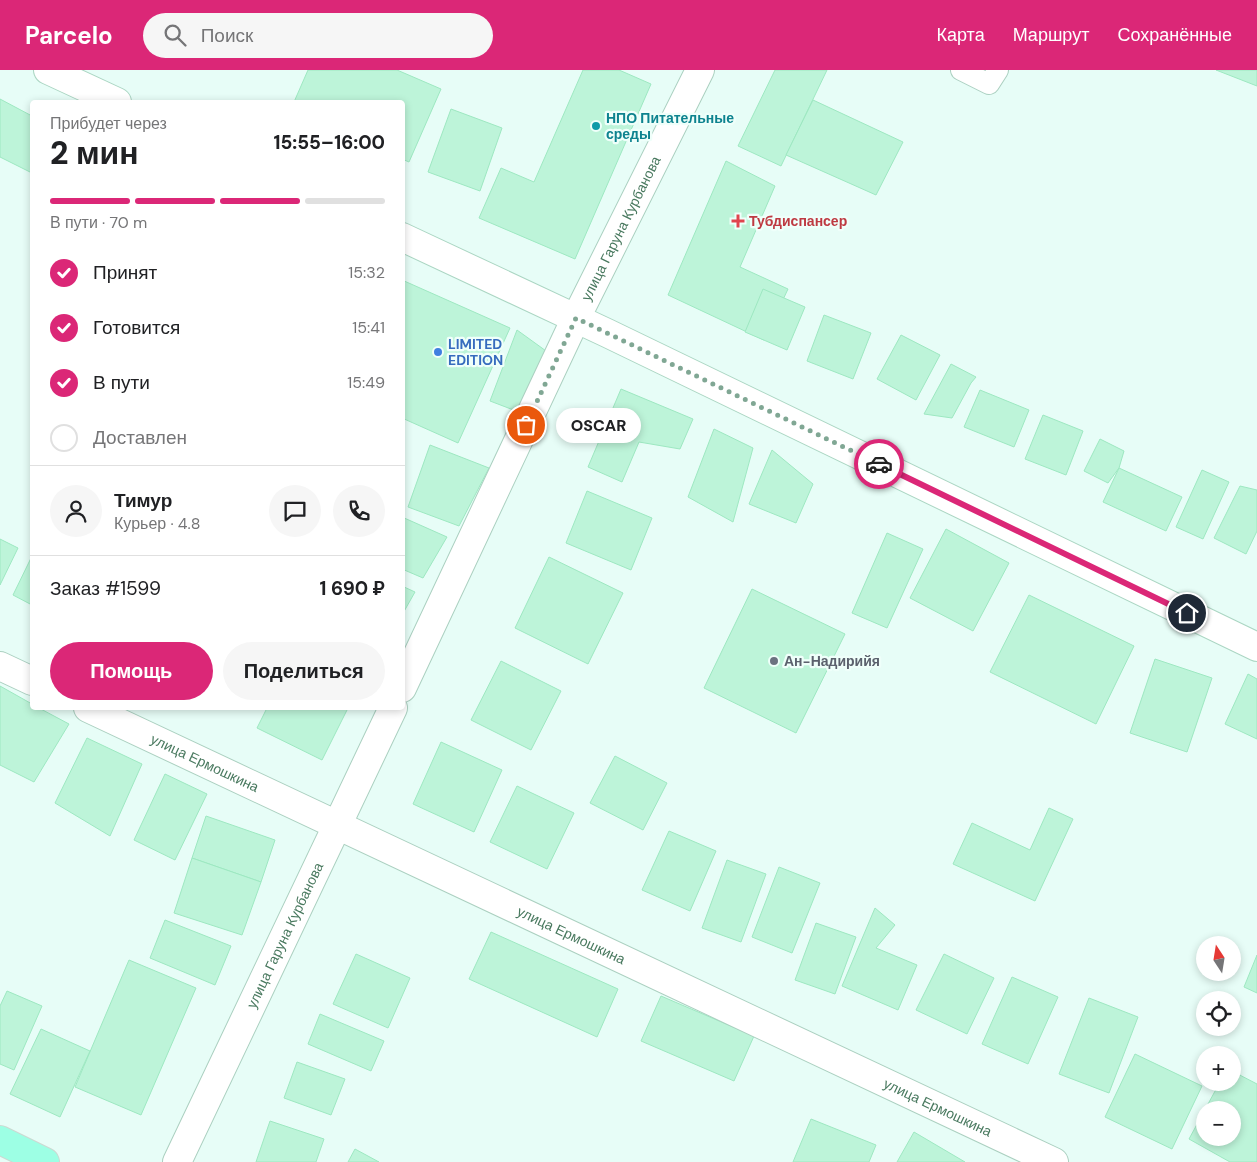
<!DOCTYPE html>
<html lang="ru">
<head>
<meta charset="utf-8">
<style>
	body { margin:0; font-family:"DM Sans",sans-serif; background:#f6f6f6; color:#202124; height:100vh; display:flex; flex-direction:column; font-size:19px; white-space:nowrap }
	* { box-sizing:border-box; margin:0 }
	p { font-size:16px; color:#757577 }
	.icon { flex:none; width:28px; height:28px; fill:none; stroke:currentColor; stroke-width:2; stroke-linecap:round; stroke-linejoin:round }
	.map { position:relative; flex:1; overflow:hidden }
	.side { position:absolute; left:30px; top:30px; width:375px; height:610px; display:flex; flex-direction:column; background:#fff; border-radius:5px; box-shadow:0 2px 8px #0003 }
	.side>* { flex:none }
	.needle { width:32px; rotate:348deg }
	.controls { position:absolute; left:1196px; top:866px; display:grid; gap:10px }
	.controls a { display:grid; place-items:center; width:45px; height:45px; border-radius:50%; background:#fff; box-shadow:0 2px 8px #0003; font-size:25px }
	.pin { position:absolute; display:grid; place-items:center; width:42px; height:42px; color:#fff; margin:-21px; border:2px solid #fff; border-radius:50%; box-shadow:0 1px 5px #0007 }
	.courier { position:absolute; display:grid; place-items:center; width:50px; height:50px; margin:-25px; border:4px solid #db2777; border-radius:50%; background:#fff; color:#222; box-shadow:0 1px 6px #0007 }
	.bubble { position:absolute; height:35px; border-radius:18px; background:#fff; box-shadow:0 2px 8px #0003; font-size:16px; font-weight:800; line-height:35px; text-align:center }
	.overview em { font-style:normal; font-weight:800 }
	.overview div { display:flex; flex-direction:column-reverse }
	.overview { display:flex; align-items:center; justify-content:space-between; height:85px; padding:0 20px }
	h1 { font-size:32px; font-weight:800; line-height:38px }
	.bar { display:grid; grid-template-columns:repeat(4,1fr); gap:8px 5px; align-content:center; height:60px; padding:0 20px }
	.bar i { height:6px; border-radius:4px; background:#e0e0e0 }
	.bar .selected { background:#db2777 }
	.bar p { grid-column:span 4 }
	.line { display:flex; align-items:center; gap:12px; padding:0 20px; border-top:1px solid #e0e0e0 }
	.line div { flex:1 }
	.round { display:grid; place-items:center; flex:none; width:52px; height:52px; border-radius:26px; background:#f6f6f6 }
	ol { padding:0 20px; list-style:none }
	li { display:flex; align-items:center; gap:15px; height:55px }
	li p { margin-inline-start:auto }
	li .icon { padding:5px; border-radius:50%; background:#db2777; color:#fff; stroke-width:4 }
	li:last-child { color:#757577 }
	li i { width:28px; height:28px; border:2px solid #e0e0e0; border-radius:50% }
	.cta { display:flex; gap:10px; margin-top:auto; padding:10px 20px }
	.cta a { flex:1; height:58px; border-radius:30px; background:#db2777; color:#fff; font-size:20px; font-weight:800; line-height:58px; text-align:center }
	.cta a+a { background:#f6f6f6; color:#202124 }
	header { display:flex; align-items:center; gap:30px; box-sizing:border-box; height:70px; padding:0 25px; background:#db2777; color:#fff }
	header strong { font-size:24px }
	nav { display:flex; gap:28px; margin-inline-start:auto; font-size:18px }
	.search { width:350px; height:45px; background:#f6f6f6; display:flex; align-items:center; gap:12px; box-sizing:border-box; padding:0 18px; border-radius:28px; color:#757577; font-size:19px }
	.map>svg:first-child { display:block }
	.building { fill:#bdf4d9; stroke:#9de8c1; fill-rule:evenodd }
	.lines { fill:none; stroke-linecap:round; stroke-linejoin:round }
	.lane-casing { stroke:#abd0c0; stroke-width:22 }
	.street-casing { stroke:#abd0c0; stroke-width:30 }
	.secondary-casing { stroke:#abd6c3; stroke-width:30 }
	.primary-casing { stroke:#ccd9d2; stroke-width:30 }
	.lane { stroke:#fff; stroke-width:20 }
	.street { stroke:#fff; stroke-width:28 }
	.secondary { stroke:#fff; stroke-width:28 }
	.primary { stroke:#9dffe4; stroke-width:28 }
	.done { stroke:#80a794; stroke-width:5; stroke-dasharray:0 9 }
	.route { stroke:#db2777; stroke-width:6 }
	.culture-dot { fill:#0f9aa8; stroke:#effffa; stroke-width:2 }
	.health-dot { fill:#e0444e; stroke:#effffa; stroke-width:2 }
	.shop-dot { fill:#3f7fe0; stroke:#effffa; stroke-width:2 }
	.worship-dot { fill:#6b7280; stroke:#effffa; stroke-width:2 }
	.labels { text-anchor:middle; stroke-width:4.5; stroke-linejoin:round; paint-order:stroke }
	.culture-label { font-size:14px; font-weight:bold; fill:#0d838f; stroke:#effffa; text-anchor:start }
	.health-label { font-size:14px; font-weight:bold; fill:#be3a42; stroke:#effffa; text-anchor:start }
	.street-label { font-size:14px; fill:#49795f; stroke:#effffa }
	.shop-label { font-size:14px; font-weight:bold; fill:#366cbe; stroke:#effffa; text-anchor:start }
	.worship-label { font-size:14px; font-weight:bold; fill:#5b616d; stroke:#effffa; text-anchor:start }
</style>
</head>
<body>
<header>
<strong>Parcelo</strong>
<div class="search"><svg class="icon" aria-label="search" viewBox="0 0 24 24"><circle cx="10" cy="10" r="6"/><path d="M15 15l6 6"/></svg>Поиск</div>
<nav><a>Карта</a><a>Маршрут</a><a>Сохранённые</a></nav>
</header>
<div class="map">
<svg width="1257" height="1092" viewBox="0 0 1257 1092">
	<rect width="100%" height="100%" fill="#e7fdf7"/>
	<g class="building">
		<polygon points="308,0 397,0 441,19 409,92 402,89 402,32 294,32"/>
		<polygon points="583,0 619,0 651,14 575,189 479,148 501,98 534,112"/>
		<polygon points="775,0 827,0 781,96 738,76"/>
		<polygon points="1216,0 1257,0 1257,16"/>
		<polygon points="0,29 32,46 32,103 0,87"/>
		<polygon points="813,30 903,72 876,125 786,85"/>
		<polygon points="451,39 502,58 480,121 428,102"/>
		<polygon points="726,91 775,116 740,197 788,219 764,270 668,225"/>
		<polygon points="402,210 510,258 458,373 402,348"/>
		<polygon points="763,219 805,237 787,280 745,262"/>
		<polygon points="824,245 871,263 853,309 807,291"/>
		<polygon points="517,260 553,286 524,344 490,331"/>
		<polygon points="901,265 940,285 916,330 877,309"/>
		<polygon points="951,294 976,307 971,313 952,348 924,344"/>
		<polygon points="621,319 693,349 680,379 639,372 622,412 588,397"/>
		<polygon points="980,320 1029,340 1014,377 964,357"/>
		<polygon points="1043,345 1083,361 1066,405 1025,389"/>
		<polygon points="714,359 753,378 733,452 688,427"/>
		<polygon points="1100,369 1124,381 1119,398 1108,413 1084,401"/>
		<polygon points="430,375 489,398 459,456 408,437"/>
		<polygon points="772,380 813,414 796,453 749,434"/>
		<polygon points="1119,398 1182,427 1166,461 1103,432"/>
		<polygon points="1202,400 1229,412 1203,469 1176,457"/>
		<polygon points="1240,416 1257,420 1257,461 1246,484 1214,468"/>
		<polygon points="587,421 652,448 631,500 566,473"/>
		<polygon points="402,447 447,467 423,508 402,499"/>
		<polygon points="946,459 1009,493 973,561 910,528"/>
		<polygon points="887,463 923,479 887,558 852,543"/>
		<polygon points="0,469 18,478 0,515"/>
		<polygon points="32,486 32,535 13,525"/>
		<polygon points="549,487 623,523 588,594 515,558"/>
		<polygon points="402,516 415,522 402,545"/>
		<polygon points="752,519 845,564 796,663 704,618"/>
		<polygon points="1029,525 1134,576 1096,654 990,602"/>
		<polygon points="1155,589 1212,608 1187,682 1130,663"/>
		<polygon points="501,591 561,621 531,680 471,650"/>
		<polygon points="1248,604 1257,609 1257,669 1225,654"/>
		<polygon points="0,616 32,634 32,638 39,638 69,654 34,712 0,695"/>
		<polygon points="267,638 348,638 322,690 257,658"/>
		<polygon points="87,668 142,694 110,766 55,733"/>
		<polygon points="441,672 502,700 474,762 413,734"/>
		<polygon points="615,686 667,713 643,760 590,733"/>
		<polygon points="165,704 207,724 175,790 134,770"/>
		<polygon points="517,716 574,743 547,799 490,772"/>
		<polygon points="1049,738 1073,749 1035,831 953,794 972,753 1030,780"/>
		<polygon points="206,746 275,770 261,812 192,788"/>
		<polygon points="669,761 716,781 690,841 642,820"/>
		<polygon points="192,788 261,812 242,865 174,843"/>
		<polygon points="727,790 766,804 741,872 702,858"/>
		<polygon points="779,797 820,813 792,883 752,867"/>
		<polygon points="875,838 895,855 876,878 917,895 898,940 842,916"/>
		<polygon points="165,850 231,876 215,915 150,888"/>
		<polygon points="816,853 856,867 835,924 795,910"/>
		<polygon points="491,862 618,919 597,967 469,909"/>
		<polygon points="356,884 410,908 388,958 333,934"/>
		<polygon points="944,884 994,908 967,964 916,940"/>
		<polygon points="1257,885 1257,923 1244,917"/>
		<polygon points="129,890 196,918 141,1045 75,1017"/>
		<polygon points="1012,907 1058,927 1028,994 982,974"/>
		<polygon points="7,921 42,936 14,1000 0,994 0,936"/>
		<polygon points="661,926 754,966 734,1011 641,971"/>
		<polygon points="1089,928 1138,947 1109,1023 1059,1004"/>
		<polygon points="320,944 384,971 371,1001 308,974"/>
		<polygon points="41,959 90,981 60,1047 10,1024"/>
		<polygon points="1135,984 1202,1016 1172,1079 1105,1047"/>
		<polygon points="297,992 345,1009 331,1045 284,1028"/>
		<path d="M1232 1001 1257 1014V1092H1230L1189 1069 1220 1012H1232ZM1205 1040H1232V1068H1205Z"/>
		<polygon points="811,1049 876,1075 869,1092 793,1092"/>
		<polygon points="270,1051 324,1069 316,1092 256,1092"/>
		<polygon points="914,1062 965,1092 897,1092"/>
		<polygon points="355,1079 379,1092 348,1092"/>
	</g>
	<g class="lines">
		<defs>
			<polyline id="lane" points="961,0 989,14 998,0"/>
			<g id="street">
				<polyline points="0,596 32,611"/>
				<path id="s1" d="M402 618 576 248 700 0"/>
				<path id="s2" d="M88 638 1054 1092"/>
				<path id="s3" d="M177 1092 393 638"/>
			</g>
			<g id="secondary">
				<polyline points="48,0 117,32"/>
				<polyline points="402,167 607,263 1257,577"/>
			</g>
			<polyline id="primary" points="0,1070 45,1092"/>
		</defs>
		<use href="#lane" class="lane-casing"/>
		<use href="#street" class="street-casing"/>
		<use href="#secondary" class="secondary-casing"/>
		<use href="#primary" class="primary-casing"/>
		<use href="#lane" class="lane"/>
		<use href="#street" class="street"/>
		<use href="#secondary" class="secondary"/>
		<use href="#primary" class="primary"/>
	</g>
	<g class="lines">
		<polyline class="done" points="526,355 576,248 879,394"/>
		<polyline class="route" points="879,394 1187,543"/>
	</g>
	<circle class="culture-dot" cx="596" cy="56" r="5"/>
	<path class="health-dot" d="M735.5 143.5h5v5h5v5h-5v5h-5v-5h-5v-5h5z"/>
	<circle class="shop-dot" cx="438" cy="282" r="5"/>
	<circle class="worship-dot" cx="774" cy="591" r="5"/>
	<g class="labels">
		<g class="culture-label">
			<text x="606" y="53">НПО Питательные<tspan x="606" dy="16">среды</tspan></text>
		</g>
		<g class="health-label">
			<text x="749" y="156">Тубдиспансер</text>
		</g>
		<g class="street-label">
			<text dy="5" stroke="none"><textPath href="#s1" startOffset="509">улица Гаруна Курбанова</textPath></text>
			<text dy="5" stroke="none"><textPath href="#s2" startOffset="129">улица Ермошкина</textPath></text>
			<text dy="5" stroke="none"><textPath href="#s3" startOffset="251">улица Гаруна Курбанова</textPath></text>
			<text dy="5" stroke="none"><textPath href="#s2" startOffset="534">улица Ермошкина</textPath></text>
			<text dy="5" stroke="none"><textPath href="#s2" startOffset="939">улица Ермошкина</textPath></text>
		</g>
		<g class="shop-label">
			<text x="448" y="279">LIMITED<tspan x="448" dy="16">EDITION</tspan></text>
		</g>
		<g class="worship-label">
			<text x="784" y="596">Ан-Надирийя</text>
		</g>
	</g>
</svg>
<div class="controls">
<a><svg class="needle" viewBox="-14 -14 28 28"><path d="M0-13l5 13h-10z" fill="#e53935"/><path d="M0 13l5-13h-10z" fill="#757577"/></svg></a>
<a><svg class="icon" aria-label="locate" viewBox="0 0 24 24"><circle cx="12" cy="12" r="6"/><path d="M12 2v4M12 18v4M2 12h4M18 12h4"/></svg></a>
<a>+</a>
<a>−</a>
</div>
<div class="pin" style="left:526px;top:355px;background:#ea580c"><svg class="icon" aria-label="bag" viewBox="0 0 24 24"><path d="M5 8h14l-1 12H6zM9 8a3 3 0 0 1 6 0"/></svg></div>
<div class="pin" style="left:1187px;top:543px;background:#1f2937"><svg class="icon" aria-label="home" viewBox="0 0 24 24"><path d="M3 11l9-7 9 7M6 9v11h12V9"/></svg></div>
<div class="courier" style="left:879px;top:394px"><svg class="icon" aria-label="car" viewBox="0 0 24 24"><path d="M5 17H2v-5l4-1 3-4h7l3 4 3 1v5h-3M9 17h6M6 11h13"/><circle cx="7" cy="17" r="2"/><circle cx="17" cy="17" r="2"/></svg></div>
<div class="bubble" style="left:556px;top:338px;width:85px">OSCAR</div>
<section class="side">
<div class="overview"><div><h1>2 мин</h1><p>Прибудет через</p></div><em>15:55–16:00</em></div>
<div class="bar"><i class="selected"></i><i class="selected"></i><i class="selected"></i><i></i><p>В пути · 70 m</p></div>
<ol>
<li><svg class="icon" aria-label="check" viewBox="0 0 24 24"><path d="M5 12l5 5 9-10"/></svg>Принят<p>15:32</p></li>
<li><svg class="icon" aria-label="check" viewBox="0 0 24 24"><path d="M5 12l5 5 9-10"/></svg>Готовится<p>15:41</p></li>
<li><svg class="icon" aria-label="check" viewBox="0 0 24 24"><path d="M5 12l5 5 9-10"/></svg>В пути<p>15:49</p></li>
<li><i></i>Доставлен</li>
</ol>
<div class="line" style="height:90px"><a class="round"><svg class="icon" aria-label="person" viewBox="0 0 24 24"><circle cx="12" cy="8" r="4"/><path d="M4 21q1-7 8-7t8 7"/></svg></a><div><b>Тимур</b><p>Курьер · 4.8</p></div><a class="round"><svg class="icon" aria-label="chat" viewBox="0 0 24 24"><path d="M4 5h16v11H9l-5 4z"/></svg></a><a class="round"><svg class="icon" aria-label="phone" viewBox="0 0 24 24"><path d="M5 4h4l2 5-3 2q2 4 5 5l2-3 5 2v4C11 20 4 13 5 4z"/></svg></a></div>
<div class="line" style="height:65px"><div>Заказ #1599</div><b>1 690 ₽</b></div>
<div class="cta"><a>Помощь</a><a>Поделиться</a></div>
</section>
</div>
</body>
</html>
